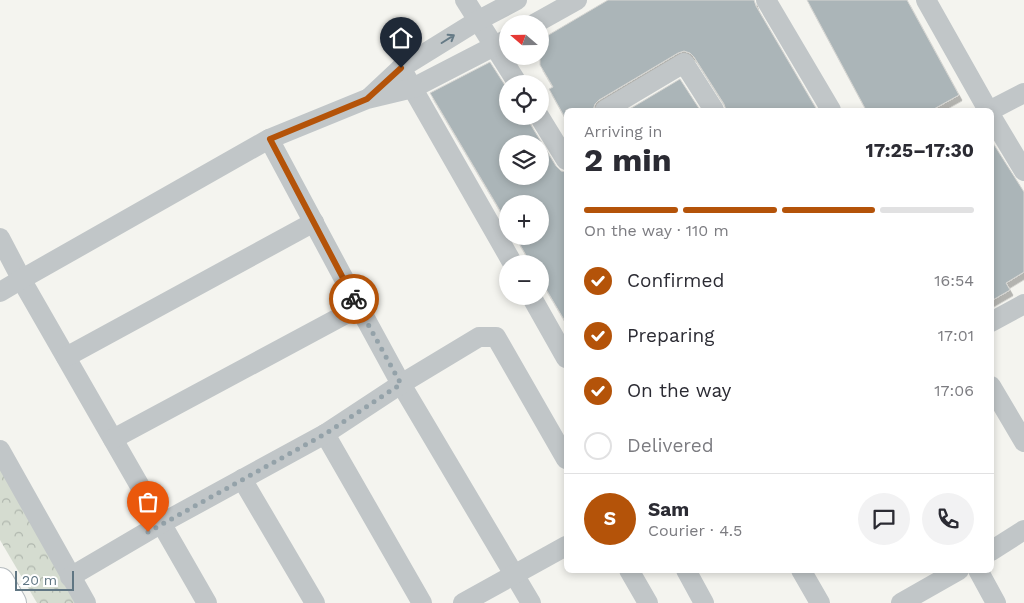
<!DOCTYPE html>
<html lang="en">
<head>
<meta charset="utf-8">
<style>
	body { margin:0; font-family:"Work Sans",sans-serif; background:#f2f2f3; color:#2b2b33; height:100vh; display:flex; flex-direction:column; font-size:19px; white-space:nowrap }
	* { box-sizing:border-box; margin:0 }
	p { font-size:16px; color:#7c7c81 }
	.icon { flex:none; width:28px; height:28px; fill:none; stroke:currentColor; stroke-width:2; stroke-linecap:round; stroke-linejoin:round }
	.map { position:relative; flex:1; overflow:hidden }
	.details { position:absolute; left:564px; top:108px; width:430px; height:465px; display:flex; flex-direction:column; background:#fff; border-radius:8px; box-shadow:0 2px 8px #0003 }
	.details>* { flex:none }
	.needle { width:32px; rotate:290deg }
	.tools { position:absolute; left:499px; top:15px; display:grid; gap:10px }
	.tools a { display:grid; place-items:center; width:50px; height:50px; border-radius:50%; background:#fff; box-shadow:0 2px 8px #0003; font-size:25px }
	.scale { position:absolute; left:15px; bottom:12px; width:59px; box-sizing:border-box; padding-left:5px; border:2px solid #607683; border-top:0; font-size:14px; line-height:18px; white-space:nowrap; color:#607683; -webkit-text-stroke:4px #fff; paint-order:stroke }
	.pin { position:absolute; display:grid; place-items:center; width:42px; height:42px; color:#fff; margin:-51px -21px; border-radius:50% 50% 50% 0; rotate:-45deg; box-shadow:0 0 5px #0007 }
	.pin .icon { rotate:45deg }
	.courier { position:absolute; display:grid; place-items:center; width:50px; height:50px; margin:-25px; border:4px solid #b45309; border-radius:50%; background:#fff; color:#222; box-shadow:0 1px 6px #0007 }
	.head em { font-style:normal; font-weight:700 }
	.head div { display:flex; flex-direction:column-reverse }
	.head { display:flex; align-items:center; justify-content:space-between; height:85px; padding:0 20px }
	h1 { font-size:32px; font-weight:700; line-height:38px }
	.bar { display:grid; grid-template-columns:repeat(4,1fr); gap:8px 5px; align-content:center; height:60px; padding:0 20px }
	.bar i { height:6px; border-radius:4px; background:#e1e1e2 }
	.bar .current { background:#b45309 }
	.bar p { grid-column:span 4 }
	.line { display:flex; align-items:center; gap:12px; padding:0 20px; border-top:1px solid #e1e1e2 }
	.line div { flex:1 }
	.round { display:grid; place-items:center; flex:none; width:52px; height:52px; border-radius:26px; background:#f2f2f3 }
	ol { padding:0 20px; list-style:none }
	li { display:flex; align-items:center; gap:15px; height:55px }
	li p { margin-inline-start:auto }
	li .icon { padding:5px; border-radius:50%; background:#b45309; color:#fff; stroke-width:4 }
	li:last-child { color:#7c7c81 }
	li i { width:28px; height:28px; border:2px solid #e1e1e2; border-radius:50% }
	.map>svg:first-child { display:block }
	.forest { fill:url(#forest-crowns) }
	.building { fill:#abb5b8; stroke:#d5d5d2; fill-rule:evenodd; filter:url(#shadow) }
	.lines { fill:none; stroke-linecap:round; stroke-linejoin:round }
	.secondary-casing { stroke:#b5bbbf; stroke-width:30 }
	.street { stroke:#c1c6c8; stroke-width:20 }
	.secondary { stroke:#fff; stroke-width:28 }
	.oneway { stroke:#657a86 }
	.done { stroke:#94a2a9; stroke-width:5; stroke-dasharray:0 9 }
	.route { stroke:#b45309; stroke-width:6 }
</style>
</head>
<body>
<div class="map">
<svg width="1024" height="603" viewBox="0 0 1024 603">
	<defs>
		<pattern id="forest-crowns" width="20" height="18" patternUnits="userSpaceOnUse" patternTransform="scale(1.25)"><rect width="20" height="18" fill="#d5dcd0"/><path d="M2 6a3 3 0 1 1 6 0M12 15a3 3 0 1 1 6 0" fill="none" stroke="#b0b7ae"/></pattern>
		<filter id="shadow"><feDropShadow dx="3" dy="5.5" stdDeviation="0" flood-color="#0004"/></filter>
	</defs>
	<rect width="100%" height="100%" fill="#f4f4ef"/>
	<polygon class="forest" points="0,466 80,603 37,603 0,540"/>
	<g class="building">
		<polygon points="608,0 754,0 756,6 817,110 726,110 724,104 694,57 690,53 684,51 678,53 599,100 595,104 593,110 566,110 566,114 564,116 549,89 553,87 540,65 540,40"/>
		<polygon points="807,0 907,0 959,95 932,110 866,110"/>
		<path d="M490 62 508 90V116H527L529 122 556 166 561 171 566 172V323L540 279V264H531L515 236H540V204H508V224L430 93ZM508 144H540V176H508Z"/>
		<polygon points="680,79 700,110 628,110"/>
		<polygon points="991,140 1024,192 1024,272 1006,283 1010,290 991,301"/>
	</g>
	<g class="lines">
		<defs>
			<polyline id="secondary" points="0,582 12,603"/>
		</defs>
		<use href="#secondary" class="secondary-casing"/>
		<g class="street">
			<polyline points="465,0 518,84"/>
			<polyline points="766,0 831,110"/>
			<polyline points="926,0 988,110"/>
			<polyline points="534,24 577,0"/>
			<polyline points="401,68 513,264"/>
			<polyline points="369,98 401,68 477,21 517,0"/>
			<polyline points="605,110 684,63 714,110"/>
			<polyline points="991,110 1024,93"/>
			<polyline points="539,116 566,160"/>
			<polyline points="991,116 1024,171"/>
			<polyline points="269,139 359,307 401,384 531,603"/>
			<polyline points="0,238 25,286 207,603"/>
			<polyline points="0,292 22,279 269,139 367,99 413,88 508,39"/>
			<polyline points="531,296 566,358"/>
			<polyline points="991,322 1024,304"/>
			<polyline points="66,357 314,222"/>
			<polyline points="991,386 1024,442"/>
			<polyline points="325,434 422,603"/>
			<polyline points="113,439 359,307"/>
			<polyline points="0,450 86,603"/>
			<polyline points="242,479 315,603"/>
			<polyline points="991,551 1024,530"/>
			<polyline points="629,570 648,603"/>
			<polyline points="686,570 704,603"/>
			<polyline points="801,570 820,603"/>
			<polyline points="978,570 996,603"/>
			<polyline points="70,577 162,523 325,434 401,384 479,337 496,337 566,459"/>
			<polyline points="463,603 566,546"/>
			<polyline points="901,603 959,570"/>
		</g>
		<use href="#secondary" class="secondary"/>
	</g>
	<defs><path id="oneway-shaft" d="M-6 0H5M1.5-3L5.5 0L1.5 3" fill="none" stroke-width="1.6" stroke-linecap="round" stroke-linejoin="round" transform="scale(1.25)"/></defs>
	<use class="oneway" href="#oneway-shaft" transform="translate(448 39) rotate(-32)"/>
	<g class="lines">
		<polyline class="done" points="148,532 325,434 401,384 354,299"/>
		<polyline class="route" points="354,299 270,139 367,99 401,68"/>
	</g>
</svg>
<div class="tools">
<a><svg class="needle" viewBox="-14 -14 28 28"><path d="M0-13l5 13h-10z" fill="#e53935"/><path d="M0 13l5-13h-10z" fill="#7c7c81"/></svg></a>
<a><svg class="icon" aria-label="locate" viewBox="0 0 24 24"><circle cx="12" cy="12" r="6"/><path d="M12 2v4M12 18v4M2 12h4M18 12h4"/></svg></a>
<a><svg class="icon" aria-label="layers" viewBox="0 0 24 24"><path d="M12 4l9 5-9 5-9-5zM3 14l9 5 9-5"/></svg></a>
<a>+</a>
<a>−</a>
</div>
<div class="scale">20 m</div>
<div class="pin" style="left:148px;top:532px;background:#ea580c"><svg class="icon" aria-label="bag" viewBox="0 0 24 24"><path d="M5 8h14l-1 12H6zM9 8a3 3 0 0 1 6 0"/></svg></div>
<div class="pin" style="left:401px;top:68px;background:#1f2937"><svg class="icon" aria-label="home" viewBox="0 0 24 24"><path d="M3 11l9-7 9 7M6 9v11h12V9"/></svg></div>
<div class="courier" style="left:354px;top:299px"><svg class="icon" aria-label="bike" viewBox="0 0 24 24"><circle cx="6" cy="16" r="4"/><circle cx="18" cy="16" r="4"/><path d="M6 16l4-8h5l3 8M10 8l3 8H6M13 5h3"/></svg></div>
<section class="details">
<div class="head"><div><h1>2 min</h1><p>Arriving in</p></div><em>17:25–17:30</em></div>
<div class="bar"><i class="current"></i><i class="current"></i><i class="current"></i><i></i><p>On the way · 110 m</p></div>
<ol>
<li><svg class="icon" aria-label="check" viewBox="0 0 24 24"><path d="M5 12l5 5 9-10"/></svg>Confirmed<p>16:54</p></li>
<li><svg class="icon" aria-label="check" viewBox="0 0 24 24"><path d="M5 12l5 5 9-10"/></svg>Preparing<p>17:01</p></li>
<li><svg class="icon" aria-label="check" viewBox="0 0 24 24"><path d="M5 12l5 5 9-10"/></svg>On the way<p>17:06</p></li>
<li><i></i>Delivered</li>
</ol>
<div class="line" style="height:90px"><b class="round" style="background:#b45309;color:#fff">S</b><div><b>Sam</b><p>Courier · 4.5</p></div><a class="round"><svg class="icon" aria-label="chat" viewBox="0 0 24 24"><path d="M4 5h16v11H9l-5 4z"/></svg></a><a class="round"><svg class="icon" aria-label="phone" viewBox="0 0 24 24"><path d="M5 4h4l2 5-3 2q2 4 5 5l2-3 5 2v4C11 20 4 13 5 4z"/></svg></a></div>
</section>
</div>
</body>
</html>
